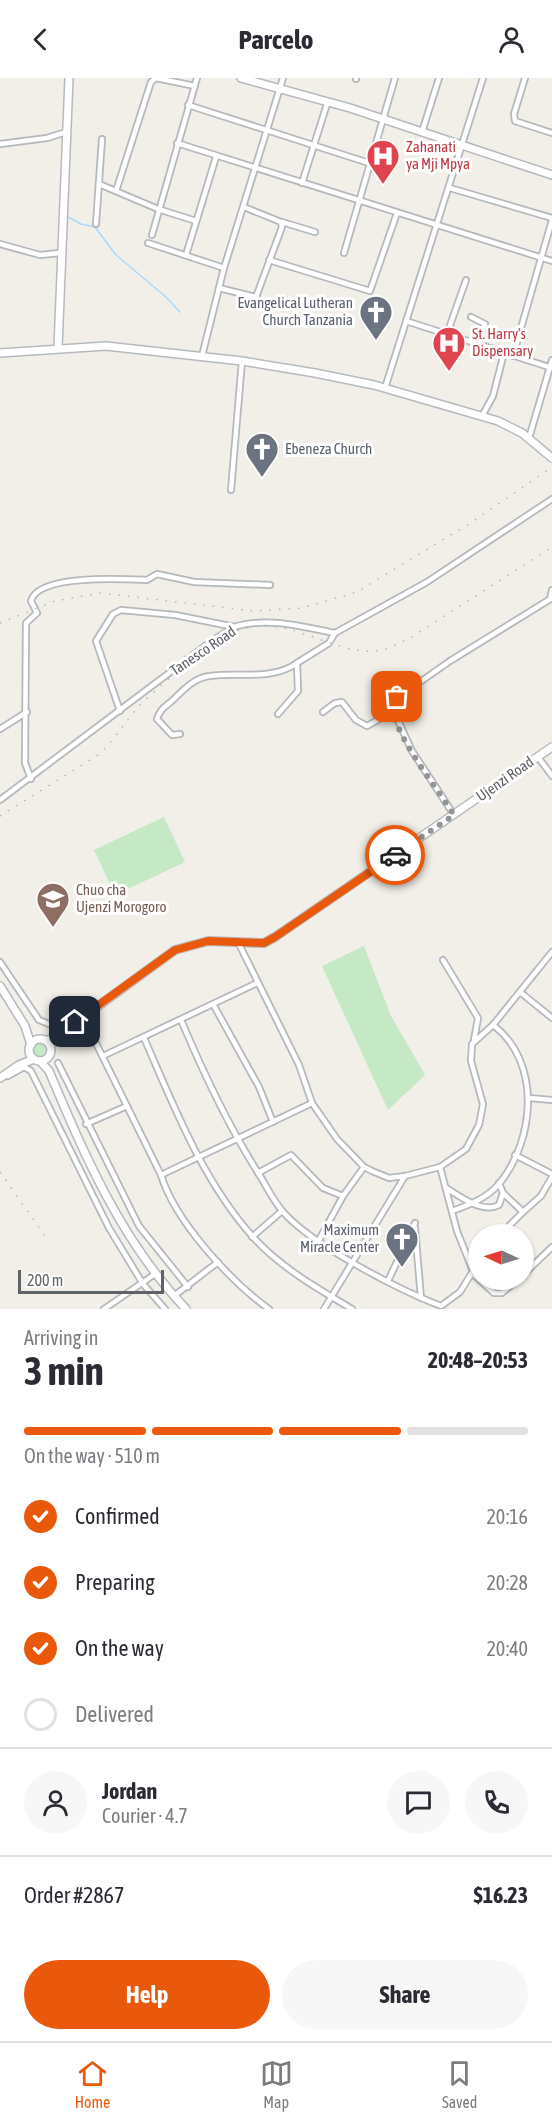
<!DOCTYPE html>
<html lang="en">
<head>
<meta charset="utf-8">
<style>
	body { margin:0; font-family:"Asap Condensed",sans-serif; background:#f7f7f7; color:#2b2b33; height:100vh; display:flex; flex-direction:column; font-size:22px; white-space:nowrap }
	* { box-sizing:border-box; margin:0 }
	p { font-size:20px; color:#7c7c81 }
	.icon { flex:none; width:33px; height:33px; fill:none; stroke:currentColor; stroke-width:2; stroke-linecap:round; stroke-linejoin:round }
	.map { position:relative; height:1231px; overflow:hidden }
	.panel { display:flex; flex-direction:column; background:#fff; flex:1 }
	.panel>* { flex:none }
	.needle { width:39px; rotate:274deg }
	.controls { position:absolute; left:468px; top:1146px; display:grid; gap:12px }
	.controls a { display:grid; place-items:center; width:66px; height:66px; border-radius:50%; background:#fff; box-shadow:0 2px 4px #0004; font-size:30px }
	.scale { position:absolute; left:18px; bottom:15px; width:146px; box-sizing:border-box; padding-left:6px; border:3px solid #5f6368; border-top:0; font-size:16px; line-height:21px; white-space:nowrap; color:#5f6368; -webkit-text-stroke:4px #fff; paint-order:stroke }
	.pin { position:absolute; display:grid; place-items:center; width:51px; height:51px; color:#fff; margin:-26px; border-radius:12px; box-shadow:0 3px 9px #0006 }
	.courier { position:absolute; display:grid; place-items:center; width:60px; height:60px; margin:-30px; border:4px solid #ea580c; border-radius:50%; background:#fff; color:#222; box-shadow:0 2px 8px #0007 }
	.headline em { font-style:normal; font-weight:700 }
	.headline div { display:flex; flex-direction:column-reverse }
	.headline { display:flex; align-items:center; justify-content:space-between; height:102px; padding:0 24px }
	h1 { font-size:39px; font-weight:700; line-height:45px }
	.bar { display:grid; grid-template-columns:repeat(4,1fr); gap:9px 6px; align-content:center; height:72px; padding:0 24px }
	.bar i { height:8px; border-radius:4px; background:#e1e1e2 }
	.bar .selected { background:#ea580c }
	.bar p { grid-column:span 4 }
	.line { display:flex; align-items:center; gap:15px; padding:0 24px; border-top:2px solid #e1e1e2 }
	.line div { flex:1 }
	.round { display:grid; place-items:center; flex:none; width:63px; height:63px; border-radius:32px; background:#f7f7f7 }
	ol { padding:0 24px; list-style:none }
	li { display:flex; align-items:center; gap:18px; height:66px }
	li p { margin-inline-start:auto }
	li .icon { padding:6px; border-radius:50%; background:#ea580c; color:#fff; stroke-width:4 }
	li:last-child { color:#7c7c81 }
	li i { width:33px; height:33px; border:3px solid #e1e1e2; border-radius:50% }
	.action { display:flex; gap:12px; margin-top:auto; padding:12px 24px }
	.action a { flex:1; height:69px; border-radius:36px; background:#ea580c; color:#fff; font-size:24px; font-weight:700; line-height:69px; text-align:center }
	.action a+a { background:#f7f7f7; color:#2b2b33 }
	header { display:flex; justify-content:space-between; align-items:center; height:78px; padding:0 24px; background:#fff; font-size:27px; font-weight:700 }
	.dock { display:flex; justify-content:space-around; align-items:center; height:84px; border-top:2px solid #e1e1e2; background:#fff; font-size:16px; color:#7c7c81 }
	.dock a { display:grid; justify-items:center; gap:3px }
	.dock .selected { color:#ea580c }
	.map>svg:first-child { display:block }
	.green { fill:#c5e8c5 }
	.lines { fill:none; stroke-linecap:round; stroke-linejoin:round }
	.stream { stroke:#aadaff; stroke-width:1.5 }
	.street-casing { stroke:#b5b8bc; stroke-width:8 }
	.secondary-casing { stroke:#b6babf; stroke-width:10 }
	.street { stroke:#fff; stroke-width:4.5 }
	.secondary { stroke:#fff; stroke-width:7 }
	.rail { stroke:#b6b7b8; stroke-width:1.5; stroke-dasharray:1.5 8; stroke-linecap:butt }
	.done { stroke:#929495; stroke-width:6; stroke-dasharray:0 10.8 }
	.route { stroke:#ea580c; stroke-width:8 }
	.labels { text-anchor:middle; stroke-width:6; stroke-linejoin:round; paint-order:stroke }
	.health-label { font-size:15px; fill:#be3a42; stroke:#fff; text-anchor:start }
	.worship-label { font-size:15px; fill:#5b616d; stroke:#fff; text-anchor:end }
	.street-label { font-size:15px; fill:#5f6368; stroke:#fff }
	.education-label { font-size:15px; fill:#785e54; stroke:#fff; text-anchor:start }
</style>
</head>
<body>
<header><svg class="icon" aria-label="back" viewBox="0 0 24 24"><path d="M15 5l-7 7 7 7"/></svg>Parcelo<svg class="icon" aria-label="person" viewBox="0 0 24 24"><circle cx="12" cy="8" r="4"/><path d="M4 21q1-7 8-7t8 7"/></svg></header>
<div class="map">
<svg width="552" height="1231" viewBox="0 0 552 1231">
	<rect width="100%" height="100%" fill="#f1efe8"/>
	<g class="green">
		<polygon points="164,739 185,784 115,817 94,772"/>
		<polygon points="364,868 391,938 425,997 388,1032 322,888"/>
		<circle cx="40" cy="973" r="9"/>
	</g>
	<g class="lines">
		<polyline class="stream" points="66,138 81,146 95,149 116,177 166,219 180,234"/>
		<defs>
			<g id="street">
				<polyline points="525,0 514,36 515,43 552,55"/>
				<polyline points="356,1 356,0"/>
				<polyline points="188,27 369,85"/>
				<polyline points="422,54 439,0"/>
				<polyline points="177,65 552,183"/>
				<polyline points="0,66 47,60 66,54"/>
				<polyline points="302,105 327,26"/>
				<polyline points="99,106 158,131 196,143"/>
				<polyline points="450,110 552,140"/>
				<polyline points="116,113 151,4 156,0 195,8"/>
				<polyline points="282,144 315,154"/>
				<polyline points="96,146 102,61"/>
				<polyline points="152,157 197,0"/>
				<polyline points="148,165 224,190"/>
				<polyline points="0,166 40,177 60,175"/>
				<polyline points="344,175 395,0"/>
				<polyline points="186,177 216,79"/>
				<polyline points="269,182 370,213 397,135"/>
				<polyline points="219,210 256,219 282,149 281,144 244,129"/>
				<polyline points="471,239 485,246 479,266"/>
				<polyline points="406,243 552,290"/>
				<polyline points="447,256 466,202"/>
				<polyline points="202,278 224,190 283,0"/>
				<polyline points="513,278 552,142"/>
				<polyline points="385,310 483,0"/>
				<polyline points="482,338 493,318 504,275"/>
				<polyline points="529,360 552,282"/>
				<polyline points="231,412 242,283"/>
				<polyline points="550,521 552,512"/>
				<polyline points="120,633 96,563 113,536 121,532 175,537 235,549"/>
				<polyline points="323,634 335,625 342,624 356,642 367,648 392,634"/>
				<polyline points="278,636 298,613 297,585 329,565 335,555"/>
				<polyline points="0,651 27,634"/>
				<path d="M180 656 172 657 157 641C160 630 167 628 175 620 184 611 196 599 210 598 238 594 272 603 297 585"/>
				<polyline points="538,679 552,698"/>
				<path d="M31 701 25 685 26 545 37 535 31 523C38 496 123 501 147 502L157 496 194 504 270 507"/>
				<path d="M0 722 205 568C215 562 226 552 237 548 270 539 303 549 335 555L427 504 552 421"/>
				<polyline points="454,737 412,673 390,625 450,583 552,520"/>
				<polyline points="239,866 299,987 312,1025 337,1061 364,1089 372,1093 389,1100 405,1098 440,1089 466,1071 479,1047 483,1026 471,983 472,966 493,947 552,874"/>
				<polyline points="443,882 478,940 474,962"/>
				<polyline points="0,884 39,942 49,946 75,944"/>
				<polyline points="520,914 552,940"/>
				<polyline points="213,926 259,1009 273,1044"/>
				<path d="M83 939 161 1097C175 1143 230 1203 269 1231"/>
				<path d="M181 942C203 994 226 1044 257 1093 266 1107 273 1123 284 1135 314 1168 399 1212 441 1228L460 1214 473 1193 457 1153 440 1089"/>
				<path d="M144 960C174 1028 202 1102 253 1159 280 1189 318 1211 352 1231"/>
				<polyline points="103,978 257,905"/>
				<polyline points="58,985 139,1148 188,1209"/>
				<polyline points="8,998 24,989 31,993 109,1150 143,1206 165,1231"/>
				<polyline points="529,1020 552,1022"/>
				<polyline points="86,1046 127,1028"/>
				<polyline points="515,1077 552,1096"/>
				<polyline points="258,1095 291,1077 323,1110 343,1118"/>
				<polyline points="161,1097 312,1025"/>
				<polyline points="499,1105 503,1115 523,1134 541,1118 552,1099"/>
				<path d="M446 1110C460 1118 482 1136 499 1127L503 1115"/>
				<path d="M452 1133C469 1127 487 1120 499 1106 535 1062 542 984 493 947"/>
				<polyline points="415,1150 421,1220"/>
				<polyline points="501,1156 523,1134"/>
				<polyline points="252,1159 282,1133"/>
				<polyline points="319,1162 343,1118 364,1089"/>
				<polyline points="473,1196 494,1215 502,1215 517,1202"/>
				<polyline points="524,1196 552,1169"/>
				<polyline points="388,1203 415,1145"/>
				<polyline points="174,1218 218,1184"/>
				<polyline points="104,1231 155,1196"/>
				<polyline points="324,1231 405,1098"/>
			</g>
			<g id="secondary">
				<polyline points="241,0 350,30 552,97"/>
				<polyline points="58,270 69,0"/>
				<polyline points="0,275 106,268 242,283 315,295 374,307 498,343 522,355 552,380"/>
				<polyline points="0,908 25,948 31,967"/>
				<circle cx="40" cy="972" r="11"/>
				<polyline points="46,963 60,956 175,872 208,863 264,865 275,859 552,669"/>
				<path d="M40 983 49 993C85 1078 121 1163 186 1231"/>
				<polyline points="0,1000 19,987 34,981"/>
			</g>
		</defs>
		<use href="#street" class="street-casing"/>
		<use href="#secondary" class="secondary-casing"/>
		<use href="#street" class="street"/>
		<use href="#secondary" class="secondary"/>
		<g class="rail">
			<polyline points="0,545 55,523 100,515 254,533 302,530 357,514 472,444 552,389"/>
			<path d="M0 738 98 677C116 661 126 641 143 624 162 606 217 558 242 551 296 536 343 586 389 570 396 567 403 563 410 560L552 469"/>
			<polyline points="0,1094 47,1161"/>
		</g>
	</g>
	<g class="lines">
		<path class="done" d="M395 777 454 737C433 704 398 663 390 625L397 619"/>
		<polyline class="route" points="75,944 175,872 208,863 264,865 275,859 395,777"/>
	</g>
	<defs>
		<symbol id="hospital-pin" viewBox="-11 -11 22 30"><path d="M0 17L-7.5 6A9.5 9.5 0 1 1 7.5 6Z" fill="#e0444e" stroke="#fff"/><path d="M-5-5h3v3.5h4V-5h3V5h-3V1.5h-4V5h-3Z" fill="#fff"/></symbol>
		<symbol id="church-pin" viewBox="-11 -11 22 30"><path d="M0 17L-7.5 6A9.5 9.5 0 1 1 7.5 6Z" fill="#6b7280" stroke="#fff"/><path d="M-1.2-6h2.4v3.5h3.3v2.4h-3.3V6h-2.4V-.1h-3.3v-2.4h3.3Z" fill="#fff"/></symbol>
		<symbol id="university-pin" viewBox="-11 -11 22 30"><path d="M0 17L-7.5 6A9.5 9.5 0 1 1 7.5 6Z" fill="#8d6e63" stroke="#fff"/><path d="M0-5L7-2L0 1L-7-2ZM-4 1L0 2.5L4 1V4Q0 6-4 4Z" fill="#fff"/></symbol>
	</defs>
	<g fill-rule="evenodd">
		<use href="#hospital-pin" x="364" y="59" width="38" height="52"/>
		<use href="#church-pin" x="357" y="215" width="38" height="52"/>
		<use href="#hospital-pin" x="430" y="246" width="38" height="52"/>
		<use href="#church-pin" x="243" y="352" width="38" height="52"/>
		<use href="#university-pin" x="34" y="802" width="38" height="52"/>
		<use href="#church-pin" x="383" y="1142" width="38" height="52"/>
	</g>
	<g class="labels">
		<g class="health-label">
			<text x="406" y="74">Zahanati<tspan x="406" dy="17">ya Mji Mpya</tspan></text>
			<text x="472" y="261">St. Harry's<tspan x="472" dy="17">Dispensary</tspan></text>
		</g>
		<g class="worship-label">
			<text x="353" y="230">Evangelical Lutheran<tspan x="353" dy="17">Church Tanzania</tspan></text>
			<text x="285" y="376" text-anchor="start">Ebeneza Church</text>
			<text x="379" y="1157">Maximum<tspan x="379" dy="17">Miracle Center</tspan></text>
		</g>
		<g class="street-label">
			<text transform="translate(203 573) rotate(-34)" y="5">Tanesco Road</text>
			<text transform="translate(505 701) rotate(-35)" y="5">Ujenzi Road</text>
		</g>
		<g class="education-label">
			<text x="76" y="817">Chuo cha<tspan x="76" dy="17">Ujenzi Morogoro</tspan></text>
		</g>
	</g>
</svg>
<div class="controls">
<a><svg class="needle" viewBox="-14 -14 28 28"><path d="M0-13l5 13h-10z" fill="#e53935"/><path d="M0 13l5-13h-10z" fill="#7c7c81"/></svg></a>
</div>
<div class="scale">200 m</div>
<div class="pin" style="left:397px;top:619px;background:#ea580c"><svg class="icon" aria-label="bag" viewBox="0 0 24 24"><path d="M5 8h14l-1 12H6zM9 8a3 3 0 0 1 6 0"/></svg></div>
<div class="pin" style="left:75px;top:944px;background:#1f2937"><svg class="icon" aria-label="home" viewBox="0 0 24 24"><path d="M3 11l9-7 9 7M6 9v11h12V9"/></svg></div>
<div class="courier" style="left:395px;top:777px"><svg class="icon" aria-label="car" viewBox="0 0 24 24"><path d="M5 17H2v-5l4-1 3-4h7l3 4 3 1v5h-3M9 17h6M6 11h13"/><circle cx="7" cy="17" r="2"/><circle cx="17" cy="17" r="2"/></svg></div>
</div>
<section class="panel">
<div class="headline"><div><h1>3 min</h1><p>Arriving in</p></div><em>20:48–20:53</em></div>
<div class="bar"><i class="selected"></i><i class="selected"></i><i class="selected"></i><i></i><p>On the way · 510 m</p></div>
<ol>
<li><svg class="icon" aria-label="check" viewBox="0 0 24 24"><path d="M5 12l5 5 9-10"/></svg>Confirmed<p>20:16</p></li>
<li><svg class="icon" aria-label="check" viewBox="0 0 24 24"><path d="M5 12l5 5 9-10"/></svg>Preparing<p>20:28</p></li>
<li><svg class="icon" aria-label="check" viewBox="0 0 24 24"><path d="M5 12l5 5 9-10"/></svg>On the way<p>20:40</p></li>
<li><i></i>Delivered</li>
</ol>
<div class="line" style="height:108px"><a class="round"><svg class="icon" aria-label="person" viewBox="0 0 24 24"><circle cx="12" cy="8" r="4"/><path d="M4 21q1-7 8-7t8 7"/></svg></a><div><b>Jordan</b><p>Courier · 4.7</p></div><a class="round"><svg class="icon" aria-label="chat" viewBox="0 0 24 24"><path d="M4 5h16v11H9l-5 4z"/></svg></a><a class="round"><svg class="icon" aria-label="phone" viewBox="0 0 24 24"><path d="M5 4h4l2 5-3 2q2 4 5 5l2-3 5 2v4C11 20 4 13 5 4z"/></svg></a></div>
<div class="line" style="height:78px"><div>Order #2867</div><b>$16.23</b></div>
<div class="action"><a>Help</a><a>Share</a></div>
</section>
<nav class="dock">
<a class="selected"><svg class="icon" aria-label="home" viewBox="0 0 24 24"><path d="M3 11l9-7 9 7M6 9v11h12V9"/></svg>Home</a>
<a><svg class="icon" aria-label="map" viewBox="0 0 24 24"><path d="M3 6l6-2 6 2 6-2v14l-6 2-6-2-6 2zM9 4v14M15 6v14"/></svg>Map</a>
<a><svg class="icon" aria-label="saved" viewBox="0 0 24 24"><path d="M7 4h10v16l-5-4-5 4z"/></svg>Saved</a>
</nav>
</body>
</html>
